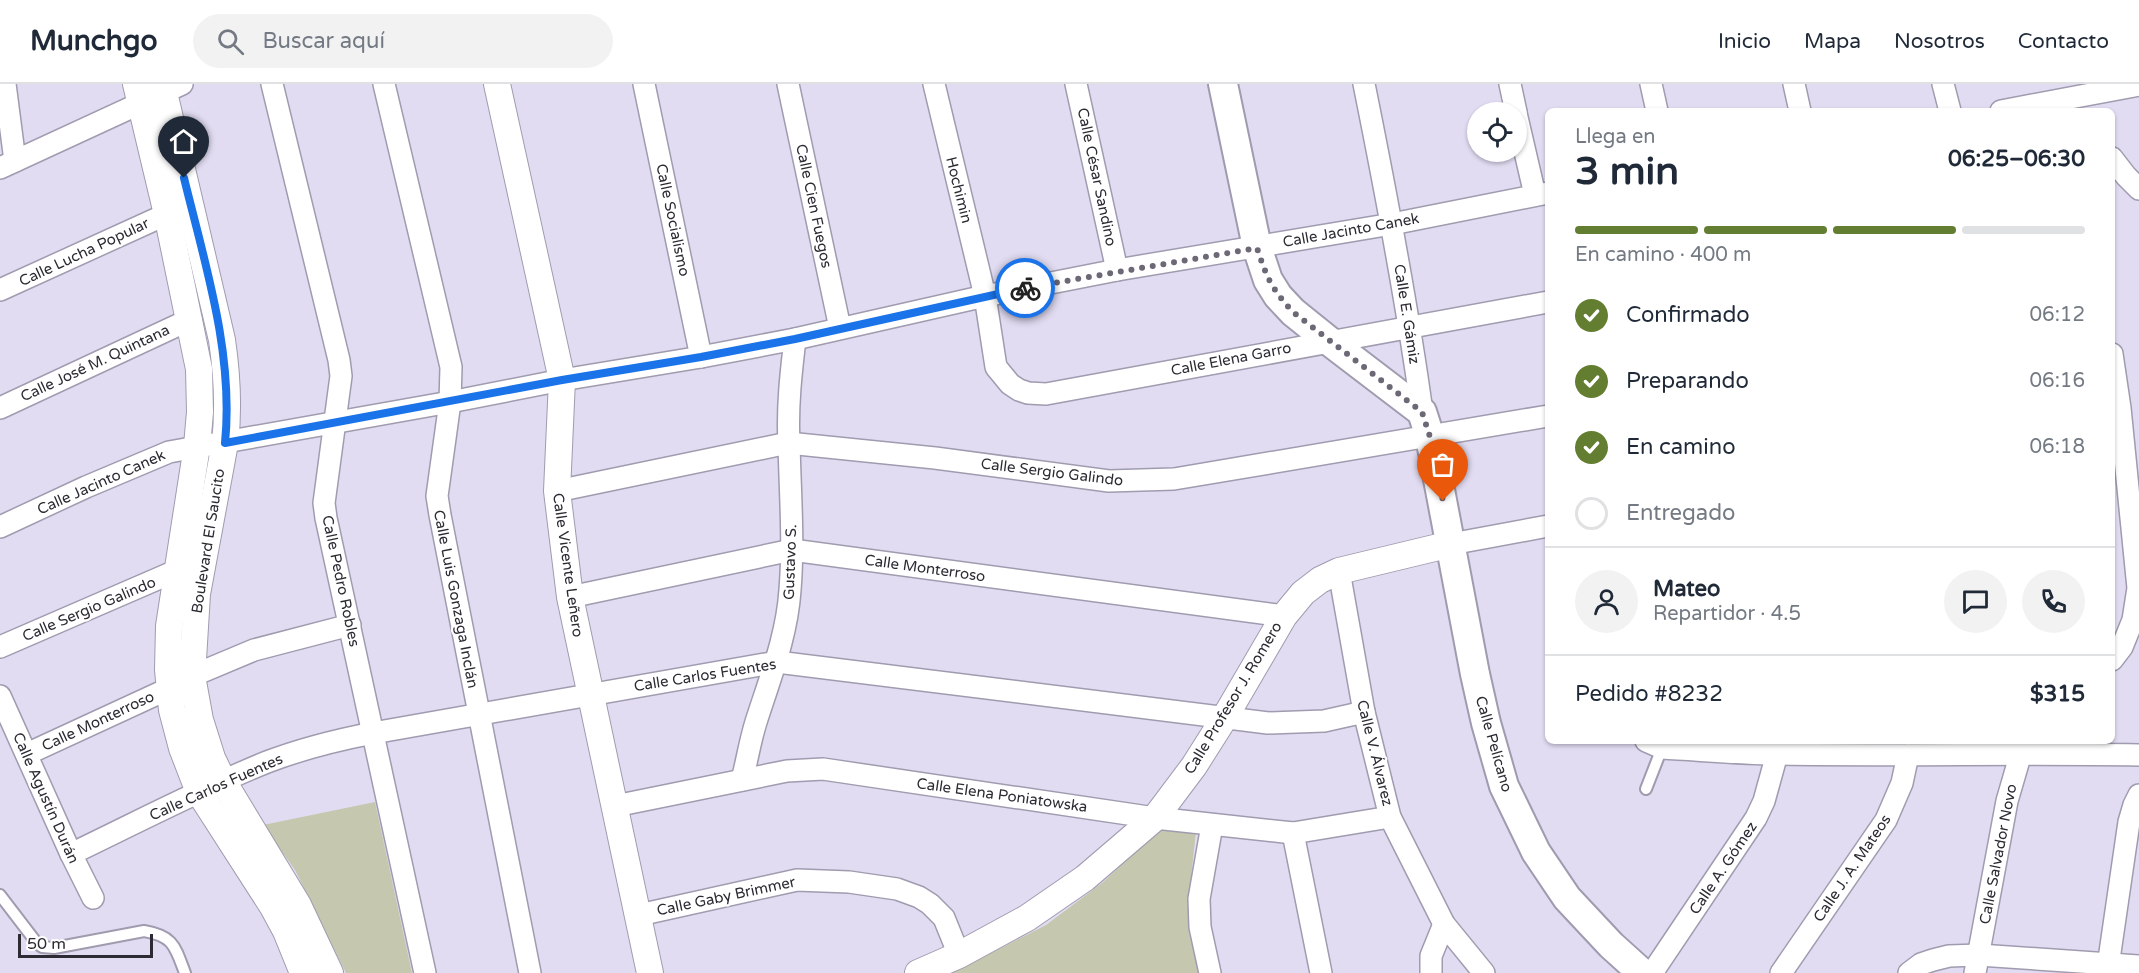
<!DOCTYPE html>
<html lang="es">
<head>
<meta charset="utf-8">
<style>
	body { margin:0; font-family:"Varela Round",sans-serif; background:#f2f2f3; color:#1f2937; height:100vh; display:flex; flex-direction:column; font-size:22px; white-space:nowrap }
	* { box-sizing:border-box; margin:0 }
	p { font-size:20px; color:#747a83 }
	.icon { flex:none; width:33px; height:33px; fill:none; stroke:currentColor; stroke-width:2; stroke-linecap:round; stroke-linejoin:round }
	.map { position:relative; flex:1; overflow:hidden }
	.details { position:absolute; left:1545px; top:24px; width:570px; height:636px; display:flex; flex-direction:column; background:#fff; border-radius:9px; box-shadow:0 2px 4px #0004 }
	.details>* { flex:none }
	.controls { position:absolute; left:1467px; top:18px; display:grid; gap:12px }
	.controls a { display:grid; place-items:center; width:60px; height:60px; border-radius:50%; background:#fff; box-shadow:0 2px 4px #0004; font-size:30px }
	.scale { position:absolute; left:18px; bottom:15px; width:135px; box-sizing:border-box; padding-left:6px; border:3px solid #2c2a32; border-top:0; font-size:16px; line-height:21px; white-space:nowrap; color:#2c2a32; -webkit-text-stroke:4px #fff; paint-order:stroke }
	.pin { position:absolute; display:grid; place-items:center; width:51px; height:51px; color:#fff; margin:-62px -26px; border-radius:50% 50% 50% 0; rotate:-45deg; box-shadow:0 0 6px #0007 }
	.pin .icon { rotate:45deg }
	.courier { position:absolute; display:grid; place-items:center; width:60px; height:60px; margin:-30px; border:4px solid #1a73e8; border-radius:50%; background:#fff; color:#222; box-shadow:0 2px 8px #0007 }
	.overview em { font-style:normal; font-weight:700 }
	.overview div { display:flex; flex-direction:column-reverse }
	.overview { display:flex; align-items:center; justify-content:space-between; height:102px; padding:0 30px }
	h1 { font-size:39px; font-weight:700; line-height:45px }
	.bar { display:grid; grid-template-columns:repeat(4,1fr); gap:9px 6px; align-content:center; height:72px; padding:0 30px }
	.bar i { height:8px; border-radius:4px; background:#e0e1e3 }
	.bar .active { background:#637d31 }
	.bar p { grid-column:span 4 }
	.line { display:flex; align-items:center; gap:15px; padding:0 30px; border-top:2px solid #e0e1e3 }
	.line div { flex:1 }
	.round { display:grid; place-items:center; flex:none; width:63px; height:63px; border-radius:32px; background:#f2f2f3 }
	ol { padding:0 30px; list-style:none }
	li { display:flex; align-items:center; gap:18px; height:66px }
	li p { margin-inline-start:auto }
	li .icon { padding:6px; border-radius:50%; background:#637d31; color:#fff; stroke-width:4 }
	li:last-child { color:#747a83 }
	li i { width:33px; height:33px; border:3px solid #e0e1e3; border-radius:50% }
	header { display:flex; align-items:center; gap:36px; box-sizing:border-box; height:84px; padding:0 30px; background:#fff; border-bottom:2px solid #e0e1e3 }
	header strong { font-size:28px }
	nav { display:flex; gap:33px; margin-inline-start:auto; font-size:21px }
	.search { width:420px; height:54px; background:#f2f2f3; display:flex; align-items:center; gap:15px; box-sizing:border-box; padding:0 21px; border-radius:33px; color:#747a83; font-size:22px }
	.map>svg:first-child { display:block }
	.green { fill:#c5c7af }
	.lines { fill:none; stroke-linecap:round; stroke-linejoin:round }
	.service-casing { stroke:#a09baf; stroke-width:14 }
	.minor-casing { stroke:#a09baf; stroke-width:24 }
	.tertiary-casing { stroke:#a09baf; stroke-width:28 }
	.secondary-casing { stroke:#a09baf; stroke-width:32 }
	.service { stroke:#fff; stroke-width:10 }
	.minor { stroke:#fff; stroke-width:21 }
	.tertiary { stroke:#fff; stroke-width:26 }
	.secondary { stroke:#fff; stroke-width:28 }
	.done { stroke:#6c6875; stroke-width:6; stroke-dasharray:0 10.8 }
	.route { stroke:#1a73e8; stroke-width:8 }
	.labels { text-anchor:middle; stroke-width:4.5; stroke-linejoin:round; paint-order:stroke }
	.street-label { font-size:15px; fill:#2c2a32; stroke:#fff }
</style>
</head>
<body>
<header>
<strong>Munchgo</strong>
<div class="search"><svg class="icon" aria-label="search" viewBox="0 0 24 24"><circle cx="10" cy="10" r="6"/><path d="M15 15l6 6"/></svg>Buscar aquí</div>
<nav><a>Inicio</a><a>Mapa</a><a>Nosotros</a><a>Contacto</a></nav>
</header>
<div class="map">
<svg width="2139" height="889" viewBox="0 0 2139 889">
	<rect width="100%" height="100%" fill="#e2dcf2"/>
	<g class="green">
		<polygon points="375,718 412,889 346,889 295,786 263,741"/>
		<polygon points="1162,744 1196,747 1188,822 1189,848 1199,889 951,889 1046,841 1102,799"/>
	</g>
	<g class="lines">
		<defs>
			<g id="service">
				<polyline points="1646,705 1662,664"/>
				<path d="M0 811 36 858 42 863 54 864 144 847C174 852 175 863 185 889"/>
			</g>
			<g id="minor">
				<polyline points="5,0 15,77"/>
				<polyline points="272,0 339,276 341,292 324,419 326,434 425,889"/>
				<polyline points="384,0 451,283 450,318 437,412 440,431 530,889"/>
				<polyline points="644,0 701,273"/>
				<polyline points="788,0 840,244"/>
				<polyline points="934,0 985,212 996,283 1010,300 1019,306 1028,309 1046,310 1548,218"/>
				<polyline points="1076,0 1117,186"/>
				<path d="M1364 0C1386 109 1407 218 1422 328"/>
				<polyline points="1510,0 1516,28"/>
				<polyline points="1651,0 1657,27"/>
				<polyline points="1794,0 1800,27"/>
				<polyline points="1943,0 1950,27"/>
				<polyline points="2001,27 2139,1"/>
				<polyline points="1516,29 1535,111"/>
				<polyline points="2112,74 2126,92 2139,105"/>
				<polyline points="0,84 182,0"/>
				<polyline points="0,206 167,130"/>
				<polyline points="2112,270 2120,324 2138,504 2133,536 2122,563 2112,576"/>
				<polyline points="0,324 191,235"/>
				<polyline points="557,407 788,359 935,374 1109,397 1174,395 1548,332"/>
				<polyline points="0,443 86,403 169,368 450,318 562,296 701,273 795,255 985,212 1117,186 1392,140 1548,109"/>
				<polyline points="1451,460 1548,442"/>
				<polyline points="1339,487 1364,628 1390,733 1444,840 1484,889"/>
				<polyline points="570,513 792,466 1284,532"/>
				<polyline points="0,563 178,486"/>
				<polyline points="192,592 254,566 350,541"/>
				<polyline points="0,612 71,770 93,814"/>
				<path d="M1646 657 1662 664C1701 666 1741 670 1780 670 1900 672 2019 669 2139 671"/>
				<polyline points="27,670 170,604"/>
				<path d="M742 696C747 677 750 657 756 638 770 594 787 552 790 506 794 457 790 408 789 359 787 324 791 289 795 255"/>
				<polyline points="615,722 787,687 823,685 1155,734 1293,749 1390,733"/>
				<polyline points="1293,749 1321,889"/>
				<path d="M71 770C136 739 200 705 267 678 301 665 337 656 373 649L777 578 1268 639 1324 637 1364 628"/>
				<polyline points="639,831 797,796 849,798 897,805 919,813 930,820 944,834 959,871"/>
				<polyline points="1210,889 1200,843 1199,815 1212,741"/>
				<polyline points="1431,889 1431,872 1444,840"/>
				<polyline points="1652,889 1756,734 1764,717 1777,670"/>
				<polyline points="1781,889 1886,736 1902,699 1908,671"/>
				<polyline points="1909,889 1921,880 1933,876 1949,872 1979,871 2139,882"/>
				<polyline points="1975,889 2007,717 2021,669 2031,659"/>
				<polyline points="2107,889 2129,738 2134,721 2139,711"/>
			</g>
			<g id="tertiary">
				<polyline points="136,0 167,130 199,285 200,328 197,362 169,542 168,586 172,626 182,664 199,708 273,823 286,847 303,889"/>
				<path d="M162 0 222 256C227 290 229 324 225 359L197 510 192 592 200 636 212 674 223 697 298 821 330 889"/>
				<polyline points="497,0 562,296 557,407 570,513 650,889"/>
				<polyline points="918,889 959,871 1027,834 1085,794 1155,734 1194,682 1225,633 1284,532 1303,509 1320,496 1339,487 1451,460"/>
			</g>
			<polyline id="secondary" points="1223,0 1257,163 1268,196 1278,212 1293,228 1329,257 1422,328 1430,353 1475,590 1486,639 1504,702 1536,768 1567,814 1611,861 1642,889"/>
		</defs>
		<use href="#service" class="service-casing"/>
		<use href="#minor" class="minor-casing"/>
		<use href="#tertiary" class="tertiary-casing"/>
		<use href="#secondary" class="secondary-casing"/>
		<use href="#service" class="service"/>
		<use href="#minor" class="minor"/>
		<use href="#tertiary" class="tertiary"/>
		<use href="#secondary" class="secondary"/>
	</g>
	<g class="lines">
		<path class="done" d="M1025 204 1257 164C1267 194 1271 204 1293 228L1422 328 1430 353 1443 417"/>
		<path class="route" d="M184 94C205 180 234 270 225 359L562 296 701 273 795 255 1025 204"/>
	</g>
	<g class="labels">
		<g class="street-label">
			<text transform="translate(1097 93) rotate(78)" y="5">Calle César Sandino</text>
			<text transform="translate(959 106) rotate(76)" y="5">Hochimin</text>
			<text transform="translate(814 122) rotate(78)" y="5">Calle Cien Fuegos</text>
			<text transform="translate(673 136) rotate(78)" y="5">Calle Socialismo</text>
			<text transform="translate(1351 146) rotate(-10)" y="5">Calle Jacinto Canek</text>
			<text transform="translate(84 168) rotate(-25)" y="5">Calle Lucha Popular</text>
			<text transform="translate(1407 230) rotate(81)" y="5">Calle E. Gámiz</text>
			<text transform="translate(1231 275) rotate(-11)" y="5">Calle Elena Garro</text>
			<text transform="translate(95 279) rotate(-25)" y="5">Calle José M. Quintana</text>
			<text transform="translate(1052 388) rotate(7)" y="5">Calle Sergio Galindo</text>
			<text transform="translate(101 398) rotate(-24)" y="5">Calle Jacinto Canek</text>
			<text transform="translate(208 457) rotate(-81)" y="5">Boulevard El Saucito</text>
			<text transform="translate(790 478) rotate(-88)" y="5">Gustavo S.</text>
			<text transform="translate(568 481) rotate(82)" y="5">Calle Vicente Leñero</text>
			<text transform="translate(925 484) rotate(8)" y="5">Calle Monterroso</text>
			<text transform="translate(341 497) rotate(78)" y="5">Calle Pedro Robles</text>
			<text transform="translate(456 515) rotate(79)" y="5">Calle Luis Gonzaga Inclán</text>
			<text transform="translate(89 525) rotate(-23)" y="5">Calle Sergio Galindo</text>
			<text transform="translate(705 591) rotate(-9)" y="5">Calle Carlos Fuentes</text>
			<text transform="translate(1233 614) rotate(-59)" y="5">Calle Profesor J. Romero</text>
			<text transform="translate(98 637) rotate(-25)" y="5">Calle Monterroso</text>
			<text transform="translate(1494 660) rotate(74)" y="5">Calle Pelícano</text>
			<text transform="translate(1375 669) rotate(76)" y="5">Calle V. Álvarez</text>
			<text transform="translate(216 703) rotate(-24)" y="5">Calle Carlos Fuentes</text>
			<text transform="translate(1002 711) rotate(8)" y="5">Calle Elena Poniatowska</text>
			<text transform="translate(46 714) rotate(66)" y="5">Calle Agustín Durán</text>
			<text transform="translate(1998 770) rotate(-79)" y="5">Calle Salvador Novo</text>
			<text transform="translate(1723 784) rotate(-56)" y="5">Calle A. Gómez</text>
			<text transform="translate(1852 784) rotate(-56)" y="5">Calle J. A. Mateos</text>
			<text transform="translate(726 812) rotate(-12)" y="5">Calle Gaby Brimmer</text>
		</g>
	</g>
</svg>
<div class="controls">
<a><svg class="icon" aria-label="locate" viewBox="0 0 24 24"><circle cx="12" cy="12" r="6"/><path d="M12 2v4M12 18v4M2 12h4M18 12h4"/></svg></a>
</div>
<div class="scale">50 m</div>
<div class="pin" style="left:1443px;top:417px;background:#ea580c"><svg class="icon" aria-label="bag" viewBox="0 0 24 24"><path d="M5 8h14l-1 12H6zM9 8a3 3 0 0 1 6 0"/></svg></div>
<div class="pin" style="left:184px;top:94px;background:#1f2937"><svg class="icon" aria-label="home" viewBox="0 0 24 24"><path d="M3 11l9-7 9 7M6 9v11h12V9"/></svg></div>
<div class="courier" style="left:1025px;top:204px"><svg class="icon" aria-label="bike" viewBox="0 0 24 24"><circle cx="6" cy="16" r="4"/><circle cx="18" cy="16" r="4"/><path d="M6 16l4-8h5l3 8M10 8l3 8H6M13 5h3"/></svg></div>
<section class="details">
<div class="overview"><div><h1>3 min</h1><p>Llega en</p></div><em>06:25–06:30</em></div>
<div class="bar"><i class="active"></i><i class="active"></i><i class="active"></i><i></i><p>En camino · 400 m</p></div>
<ol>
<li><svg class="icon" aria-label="check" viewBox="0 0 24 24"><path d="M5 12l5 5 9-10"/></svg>Confirmado<p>06:12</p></li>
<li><svg class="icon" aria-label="check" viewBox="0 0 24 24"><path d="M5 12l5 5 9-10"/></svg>Preparando<p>06:16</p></li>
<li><svg class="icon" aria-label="check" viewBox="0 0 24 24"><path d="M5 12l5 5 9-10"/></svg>En camino<p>06:18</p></li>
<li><i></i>Entregado</li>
</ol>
<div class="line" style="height:108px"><a class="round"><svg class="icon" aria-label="person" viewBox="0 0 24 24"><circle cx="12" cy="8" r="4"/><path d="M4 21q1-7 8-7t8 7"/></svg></a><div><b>Mateo</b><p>Repartidor · 4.5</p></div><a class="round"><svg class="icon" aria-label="chat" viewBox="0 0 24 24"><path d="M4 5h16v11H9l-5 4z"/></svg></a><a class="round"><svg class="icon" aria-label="phone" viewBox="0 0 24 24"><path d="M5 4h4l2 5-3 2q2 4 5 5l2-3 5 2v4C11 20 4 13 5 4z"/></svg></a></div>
<div class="line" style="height:78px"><div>Pedido #8232</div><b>$315</b></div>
</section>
</div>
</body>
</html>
